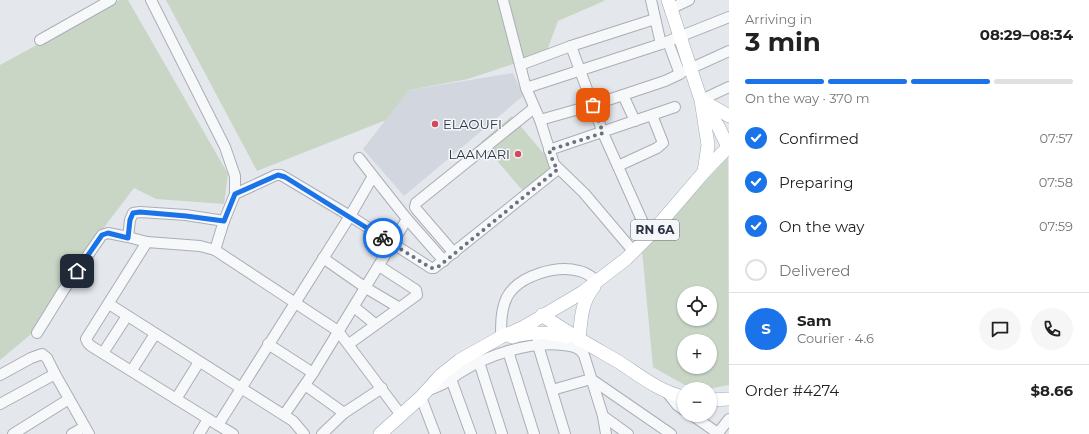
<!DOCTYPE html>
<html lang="en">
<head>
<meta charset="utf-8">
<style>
	body { margin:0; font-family:Montserrat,sans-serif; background:#f6f6f6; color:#222; height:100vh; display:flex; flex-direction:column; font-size:15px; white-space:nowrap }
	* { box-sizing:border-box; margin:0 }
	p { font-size:13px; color:#767676 }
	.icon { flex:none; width:22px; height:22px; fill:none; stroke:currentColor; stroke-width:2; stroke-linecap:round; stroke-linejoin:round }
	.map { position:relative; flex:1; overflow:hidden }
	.drawer { display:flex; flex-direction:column; background:#fff; width:360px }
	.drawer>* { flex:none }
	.controls { position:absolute; left:677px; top:286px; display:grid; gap:8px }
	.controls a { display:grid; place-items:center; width:40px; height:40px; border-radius:50%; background:#fff; box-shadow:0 1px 3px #0004; font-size:20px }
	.pin { position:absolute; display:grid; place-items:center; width:34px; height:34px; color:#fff; margin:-17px; border-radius:8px; box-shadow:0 2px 6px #0006 }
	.courier { position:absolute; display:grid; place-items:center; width:40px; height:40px; margin:-20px; border:3px solid #1a73e8; border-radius:50%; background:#fff; color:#222; box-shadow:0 1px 5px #0007 }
	.head em { font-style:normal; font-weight:700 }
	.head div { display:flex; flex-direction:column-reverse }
	.head { display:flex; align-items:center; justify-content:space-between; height:68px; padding:0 16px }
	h1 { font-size:26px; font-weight:700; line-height:30px }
	.bar { display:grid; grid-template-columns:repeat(4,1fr); gap:6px 4px; align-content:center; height:48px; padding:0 16px }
	.bar i { height:5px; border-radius:3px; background:#e0e0e0 }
	.bar .current { background:#1a73e8 }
	.bar p { grid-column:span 4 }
	.line { display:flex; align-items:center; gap:10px; padding:0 16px; border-top:1px solid #e0e0e0 }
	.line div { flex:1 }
	.round { display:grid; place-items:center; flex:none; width:42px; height:42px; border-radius:21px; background:#f6f6f6 }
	ol { padding:0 16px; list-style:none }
	li { display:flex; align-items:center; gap:12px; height:44px }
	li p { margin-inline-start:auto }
	li .icon { padding:4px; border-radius:50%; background:#1a73e8; color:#fff; stroke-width:4 }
	li:last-child { color:#767676 }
	li i { width:22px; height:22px; border:2px solid #e0e0e0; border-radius:50% }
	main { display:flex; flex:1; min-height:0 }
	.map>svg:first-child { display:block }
	.built { fill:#d2d6de }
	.green { fill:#c9d6c5; fill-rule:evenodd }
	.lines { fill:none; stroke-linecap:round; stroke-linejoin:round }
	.minor-casing { stroke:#a9aeb7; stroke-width:12 }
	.major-casing { stroke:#a3abb8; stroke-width:14 }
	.minor { stroke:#f7f8fa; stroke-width:10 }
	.major { stroke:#fff; stroke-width:13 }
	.done { stroke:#6c737f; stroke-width:4; stroke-dasharray:0 7.2 }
	.route { stroke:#1a73e8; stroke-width:5 }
	.poi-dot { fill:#d1495b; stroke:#f4f6f9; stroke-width:1.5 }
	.labels { text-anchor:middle; stroke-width:3; stroke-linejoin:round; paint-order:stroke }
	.shield { fill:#f4f6f9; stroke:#676e7b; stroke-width:1 }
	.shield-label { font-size:12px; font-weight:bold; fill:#2b3445 }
	.poi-label { font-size:13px; fill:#2b3445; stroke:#f4f6f9; text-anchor:start }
</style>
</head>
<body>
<main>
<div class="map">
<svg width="729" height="434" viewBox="0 0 729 434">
	<rect width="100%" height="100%" fill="#e4e7ec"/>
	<polygon class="built" points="513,73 523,96 404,196 363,149 409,90"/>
	<g class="green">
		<polygon points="119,0 128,0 228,174 224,204 156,199 134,188 108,222 30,335 0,360 0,65"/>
		<polygon points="166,0 604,0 604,1 558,21 546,53 468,79 409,90 386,120 257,171"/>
		<polygon points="512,116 555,167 523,191 481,142"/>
		<path d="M728 157 729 385 707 389 690 388 653 367 642 250ZM684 293H710V319H684ZM684 341H710V367H684Z"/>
	</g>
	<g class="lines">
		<defs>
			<g id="minor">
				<polyline points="151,0 225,147 235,176 235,194 224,221 215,250 338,331 401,415"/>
				<polyline points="503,0 526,88 540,120 554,164 584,193 634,252"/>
				<polyline points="651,0 661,44"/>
				<polyline points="670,9 689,0"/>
				<polyline points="40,40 111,0"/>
				<polyline points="520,65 571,46"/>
				<polyline points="685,71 729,51"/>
				<polyline points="526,88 661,44 729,17"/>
				<polyline points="623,95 635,121"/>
				<polyline points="701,100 729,87"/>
				<polyline points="540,120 593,105 665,81 680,74 668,42"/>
				<polyline points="549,150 675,107"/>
				<polyline points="359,158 373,176"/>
				<polyline points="618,166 657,148 663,143 652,115"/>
				<polyline points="235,194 276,175 281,175 350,216 431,268 434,268 558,169"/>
				<polyline points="407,219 444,261"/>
				<polyline points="649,236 603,133 571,46 655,19"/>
				<polyline points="147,242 128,237 130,220 133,213 140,212 186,215 224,221"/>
				<polyline points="215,250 200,246 147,242 86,339 88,343 91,346 218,425 350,216 373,176 407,219 313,373 284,415"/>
				<polyline points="454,253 417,210 415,207 416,203 534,108"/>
				<polyline points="323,258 366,288 398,307"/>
				<polyline points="109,304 293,421 304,434"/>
				<polyline points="354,307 375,324"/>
				<polyline points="37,333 63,291 102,235 108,233 128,237"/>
				<path d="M501 337C501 323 501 309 507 297 519 275 557 265 579 271 586 272 593 278 598 281"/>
				<polyline points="538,340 538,345 565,434"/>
				<polyline points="268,344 313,373"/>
				<polyline points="349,344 417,295 416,290 379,266"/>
				<polyline points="508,351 534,434"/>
				<polyline points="103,353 127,316"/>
				<polyline points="479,362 502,434"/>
				<polyline points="132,370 155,334"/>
				<polyline points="0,375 31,358 42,354 47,358 55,374"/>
				<polyline points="451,379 471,434"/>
				<polyline points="305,385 344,413 322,434"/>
				<polyline points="552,390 591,379 671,434"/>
				<path d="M426 391C435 388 444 385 451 379 454 377 457 374 461 372 488 355 530 341 563 345 571 346 580 347 584 355L603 416 606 434"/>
				<polyline points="666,391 677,405 684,410"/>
				<polyline points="421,397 435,434"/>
				<polyline points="176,399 199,362"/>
				<polyline points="0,404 55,374 89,434"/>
				<polyline points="344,413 382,388"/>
				<polyline points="692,415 719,434"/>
				<polyline points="603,416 628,434"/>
				<polyline points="218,425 233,434"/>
				<polyline points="718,433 729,419"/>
				<polyline points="13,434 69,399"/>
				<polyline points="72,434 84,427"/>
				<polyline points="199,434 208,419"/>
			</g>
			<g id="major">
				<polyline points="668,0 701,100 708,145 704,172"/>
				<polyline points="705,102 729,116"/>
				<polyline points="704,105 718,126 728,147"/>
				<path d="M542 315C567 333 593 347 619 362 639 375 660 392 684 397"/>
				<path d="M512 337C531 331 548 332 567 337"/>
				<path d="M579 340C581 320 581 302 594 287"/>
				<polyline points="710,400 729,399"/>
				<polyline points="380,434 421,397 441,375 460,360 501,337 522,328 583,292 626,259 649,236 704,172 729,146"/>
			</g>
		</defs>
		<use href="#minor" class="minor-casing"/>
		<use href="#major" class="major-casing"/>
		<use href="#minor" class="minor"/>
		<use href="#major" class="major"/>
	</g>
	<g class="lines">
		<polyline class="done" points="383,238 431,268 434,268 438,267 558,169 554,164 549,150 603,133 593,105"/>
		<polyline class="route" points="77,271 102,235 108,233 128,238 130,220 133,213 140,212 186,216 224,221 235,194 278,175 285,177 383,238"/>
	</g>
	<g class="poi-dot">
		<circle cx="435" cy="124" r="4"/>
		<circle cx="518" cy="154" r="4"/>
	</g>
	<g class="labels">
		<rect class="shield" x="631" y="220" width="48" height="20" rx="3"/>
		<g class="shield-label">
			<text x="655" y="234">RN 6A</text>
		</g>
		<g class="poi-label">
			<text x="443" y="129">ELAOUFI</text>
			<text x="510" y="159" text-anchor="end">LAAMARI</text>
		</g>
	</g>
</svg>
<div class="controls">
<a><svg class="icon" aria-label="locate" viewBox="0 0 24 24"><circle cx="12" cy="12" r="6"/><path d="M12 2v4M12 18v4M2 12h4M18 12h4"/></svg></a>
<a>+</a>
<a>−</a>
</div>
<div class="pin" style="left:593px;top:105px;background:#ea580c"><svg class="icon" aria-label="bag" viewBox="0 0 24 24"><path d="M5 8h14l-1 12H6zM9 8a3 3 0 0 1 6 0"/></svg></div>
<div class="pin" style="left:77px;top:271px;background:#1f2937"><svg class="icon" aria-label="home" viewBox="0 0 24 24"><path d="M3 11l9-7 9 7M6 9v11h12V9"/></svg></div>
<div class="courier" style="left:383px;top:238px"><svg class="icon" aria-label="bike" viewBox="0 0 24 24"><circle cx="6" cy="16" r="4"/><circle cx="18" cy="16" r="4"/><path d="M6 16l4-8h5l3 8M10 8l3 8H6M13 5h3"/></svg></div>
</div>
<section class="drawer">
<div class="head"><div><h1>3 min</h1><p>Arriving in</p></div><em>08:29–08:34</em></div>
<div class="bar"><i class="current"></i><i class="current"></i><i class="current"></i><i></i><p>On the way · 370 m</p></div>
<ol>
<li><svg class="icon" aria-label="check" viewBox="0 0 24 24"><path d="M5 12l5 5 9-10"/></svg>Confirmed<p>07:57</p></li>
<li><svg class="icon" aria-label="check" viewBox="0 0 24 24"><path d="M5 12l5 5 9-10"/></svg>Preparing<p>07:58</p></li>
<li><svg class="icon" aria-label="check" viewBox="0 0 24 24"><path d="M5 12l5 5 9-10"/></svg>On the way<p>07:59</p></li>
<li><i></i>Delivered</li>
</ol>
<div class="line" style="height:72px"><b class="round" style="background:#1a73e8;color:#fff">S</b><div><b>Sam</b><p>Courier · 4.6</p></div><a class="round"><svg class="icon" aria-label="chat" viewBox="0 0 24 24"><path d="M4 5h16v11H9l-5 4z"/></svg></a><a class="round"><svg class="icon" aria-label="phone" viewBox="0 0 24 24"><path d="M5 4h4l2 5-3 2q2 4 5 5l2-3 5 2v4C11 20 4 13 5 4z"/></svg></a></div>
<div class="line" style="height:52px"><div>Order #4274</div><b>$8.66</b></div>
</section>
</main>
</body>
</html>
